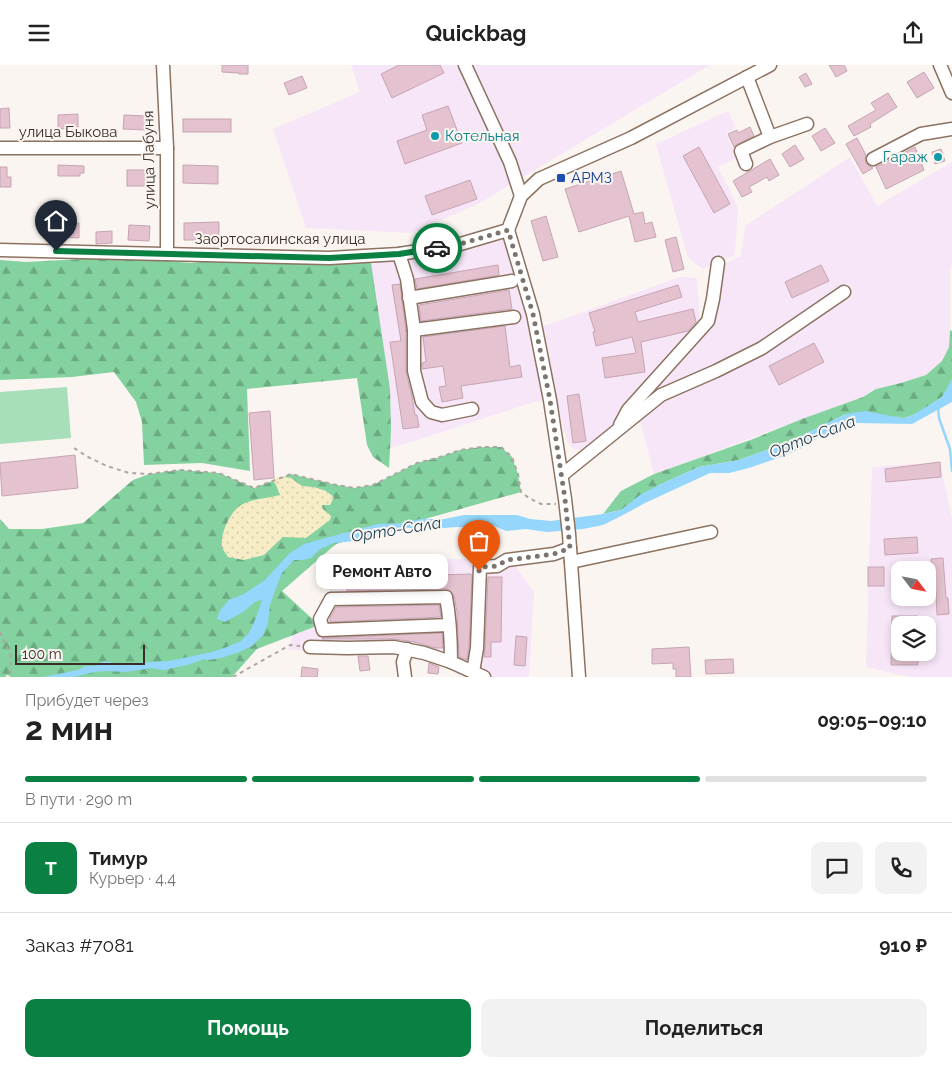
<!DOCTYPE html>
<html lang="ru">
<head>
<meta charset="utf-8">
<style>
	body { margin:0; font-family:Raleway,sans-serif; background:#f2f2f2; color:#222; height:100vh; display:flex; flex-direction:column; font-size:19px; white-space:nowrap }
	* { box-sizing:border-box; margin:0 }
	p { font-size:16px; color:#767676 }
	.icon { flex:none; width:28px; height:28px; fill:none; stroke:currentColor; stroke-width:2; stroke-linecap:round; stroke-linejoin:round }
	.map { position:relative; height:612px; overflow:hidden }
	.drawer { display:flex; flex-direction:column; background:#fff; flex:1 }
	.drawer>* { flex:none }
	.needle { width:32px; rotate:122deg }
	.buttons { position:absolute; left:891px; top:496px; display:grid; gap:10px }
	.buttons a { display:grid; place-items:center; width:45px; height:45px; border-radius:10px; background:#fff; box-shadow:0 2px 8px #0003; font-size:25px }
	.scale { position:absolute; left:15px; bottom:12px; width:130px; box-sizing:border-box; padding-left:5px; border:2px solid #392e26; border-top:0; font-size:14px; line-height:18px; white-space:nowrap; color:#392e26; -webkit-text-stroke:4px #fbf5f1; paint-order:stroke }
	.pin { position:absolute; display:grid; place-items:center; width:42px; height:42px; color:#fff; margin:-51px -21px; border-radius:50% 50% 50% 0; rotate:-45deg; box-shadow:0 0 5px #0007 }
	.pin .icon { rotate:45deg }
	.courier { position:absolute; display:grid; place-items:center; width:50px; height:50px; margin:-25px; border:4px solid #0b8043; border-radius:50%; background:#fff; color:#222; box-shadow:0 1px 6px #0007 }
	.bubble { position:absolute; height:35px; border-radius:10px; background:#fff; box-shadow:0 2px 8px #0003; font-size:16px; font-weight:700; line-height:35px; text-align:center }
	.headline em { font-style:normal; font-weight:700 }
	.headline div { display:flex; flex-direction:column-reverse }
	.headline { display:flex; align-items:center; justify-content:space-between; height:85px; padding:0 25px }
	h1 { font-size:32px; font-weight:700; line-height:38px }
	.bar { display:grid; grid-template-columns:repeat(4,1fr); gap:8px 5px; align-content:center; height:60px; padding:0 25px }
	.bar i { height:6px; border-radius:4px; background:#e0e0e0 }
	.bar .current { background:#0b8043 }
	.bar p { grid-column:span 4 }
	.line { display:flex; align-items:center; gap:12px; padding:0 25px; border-top:1px solid #e0e0e0 }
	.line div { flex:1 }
	.round { display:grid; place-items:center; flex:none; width:52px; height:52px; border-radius:10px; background:#f2f2f2 }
	.action { display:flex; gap:10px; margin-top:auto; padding:10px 25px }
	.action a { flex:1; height:58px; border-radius:10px; background:#0b8043; color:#fff; font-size:20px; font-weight:700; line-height:58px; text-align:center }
	.action a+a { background:#f2f2f2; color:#222 }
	header { display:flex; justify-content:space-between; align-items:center; height:65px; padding:0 25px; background:#fff; font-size:22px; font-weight:700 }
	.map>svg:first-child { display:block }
	.industrial { fill:#f7e6f8; fill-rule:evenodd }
	.forest { fill:url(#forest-firs) }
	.sand { fill:url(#sand-dots) }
	.garden { fill:#a6dfb9 }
	.water { fill:#94d6fc }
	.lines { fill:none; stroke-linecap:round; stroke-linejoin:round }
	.stream { stroke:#94d6fc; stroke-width:2.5 }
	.building { fill:#e4c2d0; stroke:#c6a5b3 }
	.minor-casing { stroke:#8c7260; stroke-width:15 }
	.path { stroke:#aea6a0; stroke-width:2; stroke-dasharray:4 4; stroke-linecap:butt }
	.minor { stroke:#fff; stroke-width:12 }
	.done { stroke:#7d746d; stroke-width:5; stroke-dasharray:0 9 }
	.route { stroke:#0b8043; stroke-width:6 }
	.culture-dot { fill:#0f9aa8; stroke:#fbf5f1; stroke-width:2 }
	.transit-dot { fill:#1a4fb4; stroke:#fbf5f1; stroke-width:2 }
	.labels { text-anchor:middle; stroke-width:4; stroke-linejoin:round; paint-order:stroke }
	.street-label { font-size:15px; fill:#392e26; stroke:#fbf5f1 }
	.culture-label { font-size:15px; fill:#0d838f; stroke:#fbf5f1; text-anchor:start }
	.transit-label { font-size:15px; fill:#164399; stroke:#fbf5f1; text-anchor:start }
	.water-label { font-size:16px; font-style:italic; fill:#173d51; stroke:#fbf5f1 }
</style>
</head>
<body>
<header><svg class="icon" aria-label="menu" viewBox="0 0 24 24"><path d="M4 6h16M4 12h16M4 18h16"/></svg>Quickbag<svg class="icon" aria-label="share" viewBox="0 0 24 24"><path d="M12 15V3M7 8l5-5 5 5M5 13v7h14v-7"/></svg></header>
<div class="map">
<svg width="952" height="612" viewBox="0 0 952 612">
	<defs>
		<pattern id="forest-firs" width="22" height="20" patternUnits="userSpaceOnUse" patternTransform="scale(1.25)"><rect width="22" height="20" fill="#83d2a0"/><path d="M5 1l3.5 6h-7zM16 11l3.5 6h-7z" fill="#6cab82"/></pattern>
		<pattern id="sand-dots" width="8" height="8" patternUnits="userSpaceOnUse" patternTransform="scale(1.25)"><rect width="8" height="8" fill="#f6edc7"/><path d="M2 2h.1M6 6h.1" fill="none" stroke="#d4ccab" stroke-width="1.8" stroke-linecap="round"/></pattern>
	</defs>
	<rect width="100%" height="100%" fill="#fbf5f1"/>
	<g class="industrial">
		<polygon points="351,0 710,0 478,139 411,168 306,163 273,64 360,27"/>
		<polygon points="728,46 736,63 726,68 737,93 718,102 738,142 735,190 703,204 688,193 656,79"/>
		<polygon points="850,92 877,141 952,97 952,196 950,208 950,265 949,282 942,296 926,310 901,318 876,324 863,332 654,409 636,341 717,251 723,199 741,191 745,161"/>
		<polygon points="508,165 550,335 534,337 402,380 390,383 390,346 370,192"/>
		<polygon points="680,212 697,213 700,261 616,362 588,386 573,384 567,376 555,334 541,262"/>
		<path d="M940 397 952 453V612H910L866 602 872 402ZM900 505H928V532H900ZM900 560H928V588H900Z"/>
		<polygon points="513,493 514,499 534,527 529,612 470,612 457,609 450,601 396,587 288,585 293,570 319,560 319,536 346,511 402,508 409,495"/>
	</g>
	<g class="forest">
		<polygon points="370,191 390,324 391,366 389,403 373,392 367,380 357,313 247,324 250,406 202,398 144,400 142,357 136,337 114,307 72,312 0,315 0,195 26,197 82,194 134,193 191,198 245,192"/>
		<polygon points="950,265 952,266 952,314 949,322 942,332 921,346 913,350 904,353 846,349 789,377 739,395 699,402 659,420 621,445 603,449 621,426 654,409 753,374 802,354 863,332 876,324 901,318 926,310 942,296 949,282"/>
		<polygon points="481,382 501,382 512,392 518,409 521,427 336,479 282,526 319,560 257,584 232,612 10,612 10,611 6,610 6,612 0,612 0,454 9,464 42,464 83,458 133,415 149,409 180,405 219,408 254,423 291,409 332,419 354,423 373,420 417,398 440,392 460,385"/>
	</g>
	<path class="sand" d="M285 412 291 413 302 421 314 422 326 426 334 432 330 440H322L323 444 331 451 330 455 306 473 283 472 264 490 244 495 228 492C226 489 223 485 222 482 220 468 230 447 241 440 253 433 267 434 280 430L276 420 273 416 274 413Z"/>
	<polygon class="garden" points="67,322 71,373 0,379 0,327"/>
	<polygon class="water" points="952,314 952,337 912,359 856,358 821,371 802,383 781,392 749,403 729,408 710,408 645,438 625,449 603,460 583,464 547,467 526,464 506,466 490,459 472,463 457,462 444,463 426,461 412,463 403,463 370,473 354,476 334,478 320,484 311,493 303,495 294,495 282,508 276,523 270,540 268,557 263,570 252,581 239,587 221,593 209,595 203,594 191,599 164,605 151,603 126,607 108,606 95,607 73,612 43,612 78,605 85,601 95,601 105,596 119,599 169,596 212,587 227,582 241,576 249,568 256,553 262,535 255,537 243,547 225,557 217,554 220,545 229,535 244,529 265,515 290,488 304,479 318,475 378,459 404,458 420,454 444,454 464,450 517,450 530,454 551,456 603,449 621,445 640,430 659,420 699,402 739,395 789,377 846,349 865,346 891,351 904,353 913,350 942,332"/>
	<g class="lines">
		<polyline class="stream" points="938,342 939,353 950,384 952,406"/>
	</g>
	<g class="building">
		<polygon points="222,0 248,0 248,9 239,9 239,8 222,7"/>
		<polygon points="399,0 440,0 444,8 392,33 381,9"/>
		<polygon points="829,0 844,0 847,6 836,12"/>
		<polygon points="924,7 934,23 917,33 907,17"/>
		<polygon points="806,8 812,19 805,22 799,12"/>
		<polygon points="302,11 307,23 289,30 284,18"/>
		<polygon points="888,28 897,42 870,59 871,62 854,71 848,61 876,45 871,38"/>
		<polygon points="448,41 462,78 405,99 397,76 427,65 422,50"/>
		<polygon points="9,43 10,63 0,63 0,44"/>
		<polygon points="78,49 78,63 58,64 58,50"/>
		<polygon points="124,50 147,51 147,65 123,64"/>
		<rect x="183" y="54" width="48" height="13"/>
		<polygon points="750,62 754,71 737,79 734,82 728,69 737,65 738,68"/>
		<polygon points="825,63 835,78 821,86 812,71"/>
		<polygon points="857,73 866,90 865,94 866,98 869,101 873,103 863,109 846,79"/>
		<polygon points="795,80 804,94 790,102 782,89"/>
		<polygon points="699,82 730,139 714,148 683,91"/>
		<polygon points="915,82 924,105 886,124 876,102"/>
		<polygon points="941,84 945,96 935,99 932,87"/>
		<polygon points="770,94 779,110 769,116 767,112 749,122 752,127 742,132 733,116"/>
		<polygon points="58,100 84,101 84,108 80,108 80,111 58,111"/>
		<polygon points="183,100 218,101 218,119 183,118"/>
		<polygon points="0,102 7,102 7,112 11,112 11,122 0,122"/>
		<rect x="127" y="105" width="21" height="16"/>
		<polygon points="621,106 634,149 643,147 645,159 652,157 656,172 635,177 629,151 579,167 565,124"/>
		<polygon points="470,115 477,134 432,150 425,131"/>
		<polygon points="546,151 558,192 543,196 531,156"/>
		<polygon points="219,157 219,175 184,175 184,158"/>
		<polygon points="59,158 79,158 79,173 58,172"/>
		<polygon points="129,160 150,161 149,176 128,175"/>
		<polygon points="112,166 112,178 96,179 96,167"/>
		<polygon points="676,172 684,204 673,207 665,175"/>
		<polygon points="498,200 499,210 417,224 415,214"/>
		<polygon points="821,200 829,216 792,233 785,217"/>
		<polygon points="400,219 406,266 406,308 412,331 415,350 417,350 419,362 403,364 390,277 401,276 392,220"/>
		<polygon points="678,220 682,232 635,247 638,257 693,244 696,257 688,266 641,277 645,307 605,313 602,293 636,288 632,272 596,281 593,267 595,267 589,248"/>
		<polygon points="509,225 512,244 421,256 419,240"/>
		<polygon points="505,261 510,302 520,300 522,312 461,321 463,333 442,337 439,322 446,321 443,301 422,304 422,298 426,297 423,272"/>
		<polygon points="814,278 824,297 779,320 769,301"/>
		<polygon points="579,329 586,376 573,378 567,331"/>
		<polygon points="270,346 274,413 254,415 249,348"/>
		<polygon points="75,390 78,423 2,431 0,398"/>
		<polygon points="940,397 941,412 886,417 885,404"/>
		<polygon points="917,472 918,488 885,490 884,474"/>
		<polygon points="943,493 946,533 948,533 949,549 937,550 936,526 934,527 931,494"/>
		<rect x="868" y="502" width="16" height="19"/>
		<polygon points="414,504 440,504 440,510 471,509 472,511 469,582 467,595 459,592 457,547 454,530 450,525 446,524 347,526 347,515 414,513"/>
		<polygon points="488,512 502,512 501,577 491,577 491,592 484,592 485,583"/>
		<polygon points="439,540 441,552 330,557 330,553 336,542"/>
		<polygon points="892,551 918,551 918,560 900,560 900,588 918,588 918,600 891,600"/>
		<polygon points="442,568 443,583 435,583 414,577 394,574 322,574 322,573"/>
		<polygon points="516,571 527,572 525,601 514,600"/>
		<polygon points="689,582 691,612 676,612 676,604 673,604 673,598 652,599 652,584"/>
		<polygon points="358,591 368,591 370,605 360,606"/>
		<polygon points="733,594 734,608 706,609 705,595"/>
		<polygon points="429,598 439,602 438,609 428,608"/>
		<polygon points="302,602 318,604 317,612 301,612"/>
	</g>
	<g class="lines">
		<defs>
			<g id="minor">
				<polyline points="163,0 167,83 167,189"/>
				<polyline points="465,0 510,97 521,131"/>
				<polyline points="940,0 952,28"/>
				<polyline points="770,72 807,59"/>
				<polyline points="0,83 167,83"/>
				<polyline points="873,94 921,69 952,64"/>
				<polyline points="746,99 741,86 770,72 747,12"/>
				<polyline points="508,165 533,249 550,335 565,434 569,469 579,612"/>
				<polyline points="0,185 329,193 399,189 457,180 508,165 521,131 539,114 631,73 770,0"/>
				<polyline points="399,189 407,214 414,265 414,306 422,337 431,347 442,350 472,344"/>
				<polyline points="409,233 512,216"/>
				<polyline points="414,265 514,252"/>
				<polyline points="620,360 628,345 708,256 713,234 718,198"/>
				<polyline points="562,410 661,330 716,306 762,283 844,227"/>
				<polyline points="571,497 711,467"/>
				<path d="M449 560 323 565 320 554 331 534 446 532C450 553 451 575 451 597"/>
				<polyline points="310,582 347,583 394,582 424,588 451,597 484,612"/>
				<polyline points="473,607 477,583 480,502 497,501 507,495 554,489 570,483"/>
				<polyline points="405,612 403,597 407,584"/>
			</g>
		</defs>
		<use href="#minor" class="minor-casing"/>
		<g class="path">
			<polyline points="74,383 88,392 107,401 129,408 149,409 180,405 219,408 254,423 291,409 332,419 354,423 373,420 417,398 440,392 460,385 481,382 501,382 512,392 518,409 521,427 529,433 541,439 556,439"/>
			<polyline points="0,567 11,591 10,612"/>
			<polyline points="233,612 290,580 300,581"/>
		</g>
		<use href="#minor" class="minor"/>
	</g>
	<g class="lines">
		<polyline class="done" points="437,183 457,180 508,165 533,249 550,335 565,434 570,483 554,489 507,495 497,501 480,502 479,506"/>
		<polyline class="route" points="56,186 329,193 399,189 437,183"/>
	</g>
	<g class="culture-dot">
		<circle cx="435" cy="71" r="5"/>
		<circle cx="938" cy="92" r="5"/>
	</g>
	<rect class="transit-dot" x="556" y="108" width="10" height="10" rx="2.5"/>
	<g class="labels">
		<g class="street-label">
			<text x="68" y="72">улица Быкова</text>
			<text transform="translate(149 95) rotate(-91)" y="5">улица Лабуня</text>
			<text x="280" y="179">Заортосалинская улица</text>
		</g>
		<g class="culture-label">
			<text x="445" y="76">Котельная</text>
			<text x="928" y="97" text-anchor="end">Гараж</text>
		</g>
		<g class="transit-label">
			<text x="571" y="118">АРМЗ</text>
		</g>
		<g class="water-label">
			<text transform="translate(812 371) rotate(-21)" y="6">Орто-Сала</text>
			<text transform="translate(396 464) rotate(-9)" y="6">Орто-Сала</text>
		</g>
	</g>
</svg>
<div class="buttons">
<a><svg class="needle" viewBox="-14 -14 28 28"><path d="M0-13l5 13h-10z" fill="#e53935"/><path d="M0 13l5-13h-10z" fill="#767676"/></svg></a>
<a><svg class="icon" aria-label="layers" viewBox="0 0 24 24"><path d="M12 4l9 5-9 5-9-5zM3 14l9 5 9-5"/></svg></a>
</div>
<div class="scale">100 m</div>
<div class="pin" style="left:479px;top:506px;background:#ea580c"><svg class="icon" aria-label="bag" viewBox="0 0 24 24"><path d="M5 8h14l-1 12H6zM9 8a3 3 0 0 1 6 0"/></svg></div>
<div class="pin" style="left:56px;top:186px;background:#1f2937"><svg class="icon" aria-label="home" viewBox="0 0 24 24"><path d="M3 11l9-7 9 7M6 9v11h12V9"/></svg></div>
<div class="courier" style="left:437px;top:183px"><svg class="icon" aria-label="car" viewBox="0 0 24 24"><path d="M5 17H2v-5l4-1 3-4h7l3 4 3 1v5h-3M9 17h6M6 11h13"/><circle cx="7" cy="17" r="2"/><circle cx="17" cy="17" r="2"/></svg></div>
<div class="bubble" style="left:316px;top:489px;width:132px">Ремонт Авто</div>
</div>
<section class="drawer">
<div class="headline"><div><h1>2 мин</h1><p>Прибудет через</p></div><em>09:05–09:10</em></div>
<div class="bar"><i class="current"></i><i class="current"></i><i class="current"></i><i></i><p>В пути · 290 m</p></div>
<div class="line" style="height:90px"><b class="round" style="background:#0b8043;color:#fff">Т</b><div><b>Тимур</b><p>Курьер · 4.4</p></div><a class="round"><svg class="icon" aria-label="chat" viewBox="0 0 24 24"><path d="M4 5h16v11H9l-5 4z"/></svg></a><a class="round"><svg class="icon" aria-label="phone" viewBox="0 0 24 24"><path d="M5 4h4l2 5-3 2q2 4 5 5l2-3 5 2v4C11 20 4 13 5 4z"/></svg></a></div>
<div class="line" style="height:65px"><div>Заказ #7081</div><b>910 ₽</b></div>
<div class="action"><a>Помощь</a><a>Поделиться</a></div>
</section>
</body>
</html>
